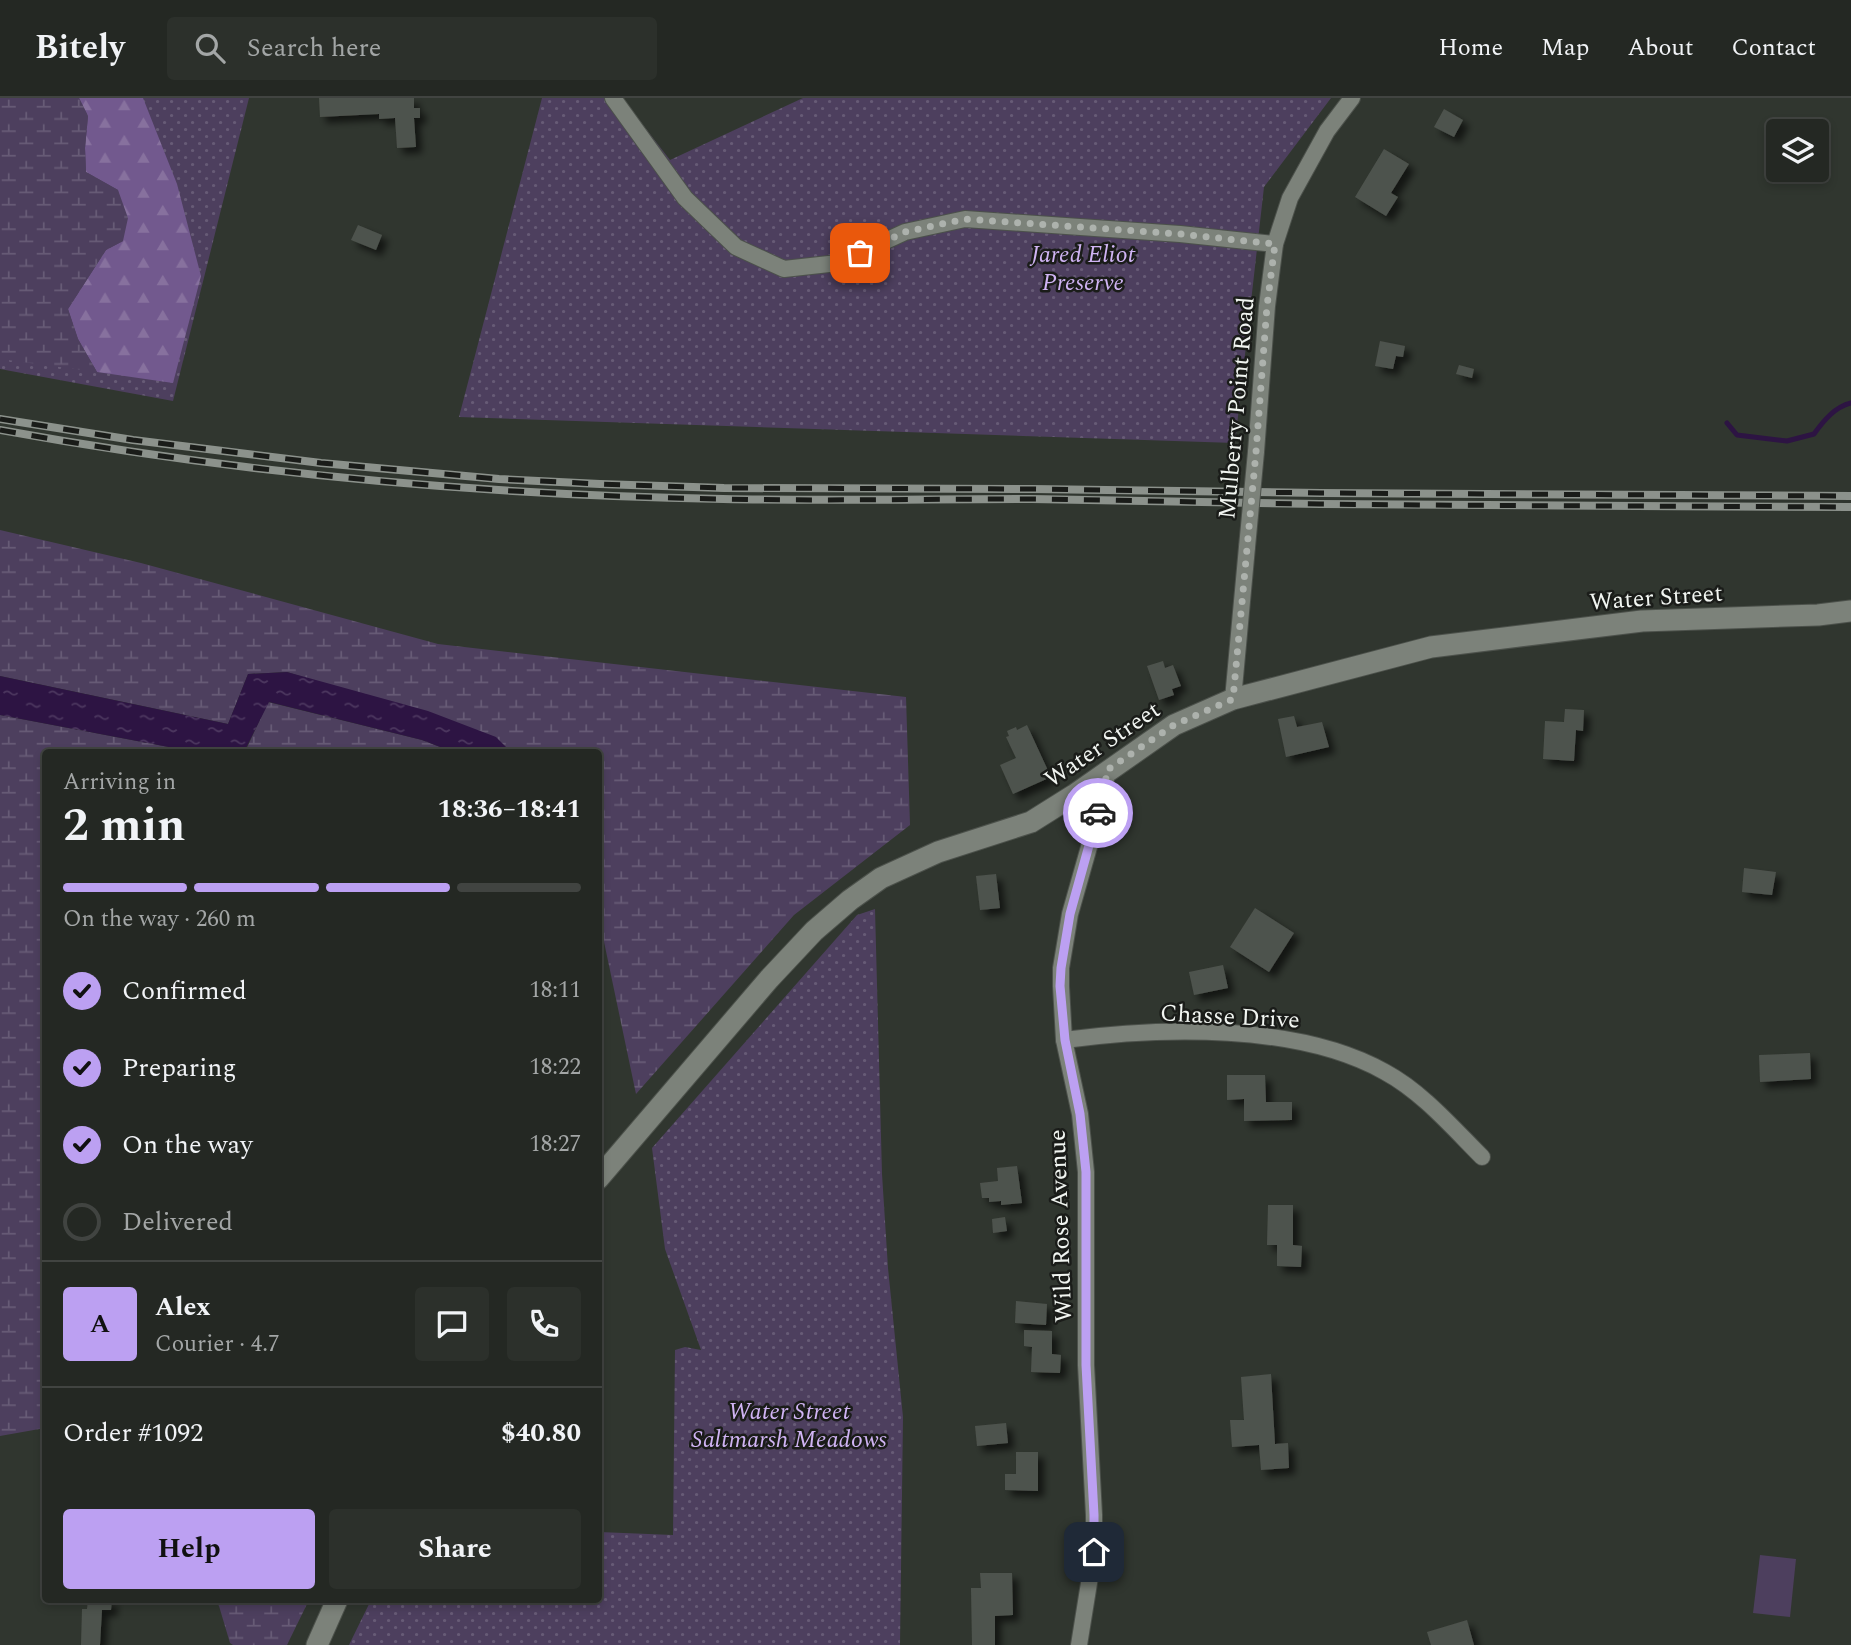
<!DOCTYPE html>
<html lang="en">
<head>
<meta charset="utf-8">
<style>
	body { margin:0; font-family:Spectral,serif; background:#2c302b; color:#f1f3f6; height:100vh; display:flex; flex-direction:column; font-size:26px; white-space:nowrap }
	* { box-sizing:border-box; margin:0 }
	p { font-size:23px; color:#a3a6a6 }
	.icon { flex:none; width:38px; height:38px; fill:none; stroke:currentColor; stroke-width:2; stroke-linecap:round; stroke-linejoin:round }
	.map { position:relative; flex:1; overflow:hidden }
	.side { position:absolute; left:42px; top:651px; width:560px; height:854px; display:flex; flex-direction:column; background:#242823; border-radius:7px; box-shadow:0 4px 10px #0003,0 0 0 2px #414441 }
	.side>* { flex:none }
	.controls { position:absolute; left:1766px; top:21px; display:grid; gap:14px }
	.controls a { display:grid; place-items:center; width:63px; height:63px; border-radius:7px; background:#242823; box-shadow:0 4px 10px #0003,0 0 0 2px #414441; font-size:35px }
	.pin { position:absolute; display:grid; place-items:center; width:60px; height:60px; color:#fff; margin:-30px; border-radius:14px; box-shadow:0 4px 10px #0006 }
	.courier { position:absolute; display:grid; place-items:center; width:70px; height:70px; margin:-35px; border:5px solid #bca0f2; border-radius:50%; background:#fff; color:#222; box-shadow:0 2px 9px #0007 }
	.summary em { font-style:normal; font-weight:700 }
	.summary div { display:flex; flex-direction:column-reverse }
	.summary { display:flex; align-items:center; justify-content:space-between; height:119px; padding:0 21px }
	h1 { font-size:46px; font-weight:700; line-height:52px }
	.bar { display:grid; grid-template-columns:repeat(4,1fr); gap:10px 7px; align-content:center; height:84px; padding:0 21px }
	.bar i { height:9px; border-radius:5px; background:#414441 }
	.bar .selected { background:#bca0f2 }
	.bar p { grid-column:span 4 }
	.line { display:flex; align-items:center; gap:18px; padding:0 21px; border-top:2px solid #414441 }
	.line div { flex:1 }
	.round { display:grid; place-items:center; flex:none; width:74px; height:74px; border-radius:7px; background:#2c302b }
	ol { padding:0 21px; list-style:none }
	li { display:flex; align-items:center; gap:21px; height:77px }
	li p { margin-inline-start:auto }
	li .icon { padding:7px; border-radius:50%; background:#bca0f2; color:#111; stroke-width:4 }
	li:last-child { color:#a3a6a6 }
	li i { width:38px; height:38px; border:4px solid #414441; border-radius:50% }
	.action { display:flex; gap:14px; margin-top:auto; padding:14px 21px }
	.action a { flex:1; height:80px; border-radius:7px; background:#bca0f2; color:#111; font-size:28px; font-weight:700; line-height:80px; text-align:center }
	.action a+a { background:#2c302b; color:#f1f3f6 }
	header { display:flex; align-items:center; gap:42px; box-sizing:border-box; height:98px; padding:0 35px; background:#242823; border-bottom:2px solid #414441 }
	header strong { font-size:33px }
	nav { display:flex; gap:38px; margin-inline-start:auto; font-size:24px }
	.search { width:490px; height:63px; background:#2c302b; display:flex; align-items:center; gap:18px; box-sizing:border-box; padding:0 24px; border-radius:7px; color:#a3a6a6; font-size:26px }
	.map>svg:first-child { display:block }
	.grass { fill:url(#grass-dots) }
	.forest { fill:url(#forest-firs) }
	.wetland { fill:url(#wetland-marsh) }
	.pitch { fill:#4d3f5e }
	.water { fill:url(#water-ripples) }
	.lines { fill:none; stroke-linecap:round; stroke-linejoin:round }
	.stream { stroke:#2d1443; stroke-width:5 }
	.building { fill:#4e534d; filter:url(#shadow) }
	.minor-casing { stroke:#4c514b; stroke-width:18 }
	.secondary-casing { stroke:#4c514b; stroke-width:23 }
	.minor { stroke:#7c827a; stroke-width:16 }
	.secondary { stroke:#7c827a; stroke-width:21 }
	.rail-casing { stroke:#8c928c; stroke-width:8 }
	.rail { stroke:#1a1c19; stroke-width:5; stroke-dasharray:16; stroke-linecap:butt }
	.minor-bridge-casing { stroke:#4c514b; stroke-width:18; stroke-linecap:butt }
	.minor-bridge { stroke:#7c827a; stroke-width:16 }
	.done { stroke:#adb2ad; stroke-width:7; stroke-dasharray:0 12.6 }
	.route { stroke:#bca0f2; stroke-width:9 }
	.labels { text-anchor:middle; stroke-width:5; stroke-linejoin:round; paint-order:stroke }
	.park-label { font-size:24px; font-style:italic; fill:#d0b4f4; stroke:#1a1c19 }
	.street-label { font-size:24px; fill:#f1f5f1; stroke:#1a1c19 }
</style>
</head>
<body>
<header>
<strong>Bitely</strong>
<div class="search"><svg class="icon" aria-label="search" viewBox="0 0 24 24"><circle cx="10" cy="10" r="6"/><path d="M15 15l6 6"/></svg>Search here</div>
<nav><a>Home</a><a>Map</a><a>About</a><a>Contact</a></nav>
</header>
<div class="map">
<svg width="1851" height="1547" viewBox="0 0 1851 1547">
	<defs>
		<pattern id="grass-dots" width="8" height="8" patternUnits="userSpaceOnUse" patternTransform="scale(1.75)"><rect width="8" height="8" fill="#4d3f5e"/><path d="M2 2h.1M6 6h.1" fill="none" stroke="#675b76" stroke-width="1.8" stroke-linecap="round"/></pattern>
		<pattern id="forest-firs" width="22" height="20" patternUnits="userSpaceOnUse" patternTransform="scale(1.75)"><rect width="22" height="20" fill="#72598e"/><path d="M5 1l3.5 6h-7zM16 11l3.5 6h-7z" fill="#87719e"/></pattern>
		<pattern id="wetland-marsh" width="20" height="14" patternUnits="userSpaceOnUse" patternTransform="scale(1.75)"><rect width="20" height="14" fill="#4d3f5e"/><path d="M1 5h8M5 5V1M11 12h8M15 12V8" fill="none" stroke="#675b76"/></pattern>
		<pattern id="water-ripples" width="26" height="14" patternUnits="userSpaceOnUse" patternTransform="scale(1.75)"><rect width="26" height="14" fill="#2d1443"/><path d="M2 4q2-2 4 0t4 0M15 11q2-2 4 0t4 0" fill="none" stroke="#4c375f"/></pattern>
		<filter id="shadow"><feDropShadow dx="6" dy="6" stdDeviation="3.5" flood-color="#0009"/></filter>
	</defs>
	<rect width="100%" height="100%" fill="#30362f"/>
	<g class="grass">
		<polygon points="0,0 249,0 173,303 0,271"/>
		<polygon points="542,0 622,0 670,62 803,0 1331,0 1264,89 1235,345 459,319"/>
		<polygon points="875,811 882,1076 888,1170 903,1319 900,1547 349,1547 371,1502 598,1502 599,1434 673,1437 675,1252 685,1249 701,1252 665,1151 652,1050 857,817"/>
	</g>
	<polygon class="forest" points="79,0 143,0 177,86 201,178 173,285 97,274 78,241 68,211 106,152 123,143 118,92 86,74 85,50 88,18"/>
	<g class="wetland">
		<polygon points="0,0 79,0 88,18 85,50 86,74 118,92 128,120 123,143 106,152 68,211 78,241 97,274 0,261"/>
		<polygon points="0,432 141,465 438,546 906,599 910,727 794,817 636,996 599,820 598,654 511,654 495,639 287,574 248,576 228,626 0,578"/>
		<polygon points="268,604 422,642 453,654 245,654"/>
		<polygon points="0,617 195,654 46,654 45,1330 0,1338"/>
		<polygon points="215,1502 309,1502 287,1547 233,1547 230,1545 219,1508"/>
	</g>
	<polygon class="pitch" points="1760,1457 1796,1461 1790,1519 1753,1515"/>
	<polygon class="water" points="287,574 428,613 496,639 511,654 453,654 422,642 269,604 244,654 195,654 0,617 0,578 228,626 248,576"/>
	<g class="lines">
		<path class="stream" d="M1727 325 1737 337 1787 343 1814 336C1824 322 1835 309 1851 305"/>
	</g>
	<g class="building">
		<polygon points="319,0 414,0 414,10 420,10 420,20 414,20 416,49 397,50 395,20 379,21 379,16 320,19"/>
		<polygon points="1444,11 1463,22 1454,39 1434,29"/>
		<polygon points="1384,51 1409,66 1391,95 1398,99 1386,118 1355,99"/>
		<polygon points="358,127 382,137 376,152 351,142"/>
		<polygon points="1380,243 1405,248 1403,259 1396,258 1393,271 1375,268"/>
		<polygon points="1459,267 1474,271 1472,280 1456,276"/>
		<polygon points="1163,563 1165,570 1173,567 1181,588 1172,591 1174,597 1159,602 1147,568"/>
		<polygon points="1565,611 1584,612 1583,633 1576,632 1574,663 1543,661 1545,623 1564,624"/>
		<polygon points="1294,618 1297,629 1322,624 1329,649 1286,659 1278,621"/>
		<polygon points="1027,627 1051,679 1013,696 1000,667 1016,660 1006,639 1009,638 1007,633 1016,629 1017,632"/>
		<polygon points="1744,770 1776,774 1772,797 1742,794"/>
		<polygon points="996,776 1000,810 980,812 976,778"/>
		<polygon points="1255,810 1294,835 1269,874 1230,849"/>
		<polygon points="1223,867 1228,890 1194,897 1189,874"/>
		<polygon points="1810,955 1811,981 1760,984 1759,957"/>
		<polygon points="1227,977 1265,977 1266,1004 1292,1004 1292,1022 1244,1023 1244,1001 1227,1002"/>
		<polygon points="1017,1068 1022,1105 1001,1107 1001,1103 989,1104 989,1100 982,1100 980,1085 998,1083 997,1070"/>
		<polygon points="1268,1107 1293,1107 1293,1147 1302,1148 1301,1169 1277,1168 1277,1147 1267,1147"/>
		<polygon points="1005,1119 1007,1133 993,1135 992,1121"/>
		<polygon points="1016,1203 1047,1206 1046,1227 1015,1225"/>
		<polygon points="1024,1232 1052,1233 1052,1256 1061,1257 1060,1275 1031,1274 1032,1249 1024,1248"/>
		<polygon points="1271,1276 1275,1346 1288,1345 1289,1370 1261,1372 1259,1347 1232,1349 1230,1322 1244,1322 1241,1279"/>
		<polygon points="1006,1325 1008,1345 977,1348 975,1328"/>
		<polygon points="1016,1354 1038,1354 1038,1393 1005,1392 1005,1376 1016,1376"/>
		<polygon points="980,1475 1012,1475 1013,1517 995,1518 995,1547 972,1547 971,1490 981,1490"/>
		<polygon points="88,1502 112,1502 111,1512 102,1512 100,1547 81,1547 82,1511 87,1511"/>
		<polygon points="1467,1522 1474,1547 1431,1547 1427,1534"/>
	</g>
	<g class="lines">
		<defs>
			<g id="minor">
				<polyline points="613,0 685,100 736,149 784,171 838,165 905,134 965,121 1180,136 1275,146"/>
				<polyline points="1256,354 1267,208 1275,146 1290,100 1327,33 1352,0"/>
				<polyline points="1233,601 1247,449"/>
				<path d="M1064 942C1161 929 1298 925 1385 974 1422 994 1452 1029 1482 1059"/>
				<polyline points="1079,1547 1094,1454 1094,1417 1086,1267 1086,1074 1080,1016 1064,942 1061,888 1061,870 1070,816 1104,696 1107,672"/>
			</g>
			<g id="secondary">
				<polyline points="598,1081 769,881 814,833 850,802 881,780 938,754 1031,724 1074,697 1174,627 1233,601 1431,549 1642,523 1818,517 1851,513"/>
				<polyline points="317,1547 337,1502"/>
			</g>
		</defs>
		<use href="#minor" class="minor-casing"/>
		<use href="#secondary" class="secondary-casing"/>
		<use href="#minor" class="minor"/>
		<use href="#secondary" class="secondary"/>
		<defs>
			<g id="rail">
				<polyline points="0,321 133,342 321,365 499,381 600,386 724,390 1033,391 1321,395 1851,398"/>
				<path d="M0 332C237 375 482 397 723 401 826 403 928 401 1031 401 1127 402 1223 405 1320 406 1497 408 1674 408 1851 409"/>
			</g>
		</defs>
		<use href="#rail" class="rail-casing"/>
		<use href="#rail" class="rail"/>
		<defs>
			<polyline id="minor-bridge" points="1247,449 1256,354"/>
		</defs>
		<use href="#minor-bridge" class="minor-bridge-casing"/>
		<use href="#minor-bridge" class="minor-bridge"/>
	</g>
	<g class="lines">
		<polyline class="done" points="860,155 905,134 965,121 1180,136 1275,146 1267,208 1256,354 1233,601 1174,627 1107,672 1104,696 1098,715"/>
		<polyline class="route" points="1094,1454 1094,1417 1086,1267 1086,1074 1080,1016 1065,942 1060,888 1061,870 1070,816 1098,715"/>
	</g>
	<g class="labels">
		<g class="park-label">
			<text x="1083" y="164">Jared Eliot<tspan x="1083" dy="28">Preserve</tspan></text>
			<text x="789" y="1321">Water Street<tspan x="789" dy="28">Saltmarsh Meadows</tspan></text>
		</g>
		<g class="street-label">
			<text transform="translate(1236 310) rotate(-85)" y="8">Mulberry Point Road</text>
			<text transform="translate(1656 499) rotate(-4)" y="8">Water Street</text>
			<text transform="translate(1102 646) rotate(-34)" y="8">Water Street</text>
			<text transform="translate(1230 918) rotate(3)" y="8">Chasse Drive</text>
			<text transform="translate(1060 1128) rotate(-92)" y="8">Wild Rose Avenue</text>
		</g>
	</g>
</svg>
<div class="controls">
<a><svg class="icon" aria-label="layers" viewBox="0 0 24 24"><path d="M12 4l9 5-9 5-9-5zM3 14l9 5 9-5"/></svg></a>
</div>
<div class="pin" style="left:860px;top:155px;background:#ea580c"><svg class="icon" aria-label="bag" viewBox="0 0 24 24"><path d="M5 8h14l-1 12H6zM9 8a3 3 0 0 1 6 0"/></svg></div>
<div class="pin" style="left:1094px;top:1454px;background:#1f2937"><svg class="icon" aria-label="home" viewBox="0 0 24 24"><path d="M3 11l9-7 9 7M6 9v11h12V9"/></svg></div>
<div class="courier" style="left:1098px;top:715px"><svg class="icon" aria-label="car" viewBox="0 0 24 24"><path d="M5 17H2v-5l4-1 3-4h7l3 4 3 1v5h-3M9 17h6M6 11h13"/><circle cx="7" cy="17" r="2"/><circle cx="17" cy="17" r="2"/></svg></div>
<section class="side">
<div class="summary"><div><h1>2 min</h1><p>Arriving in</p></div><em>18:36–18:41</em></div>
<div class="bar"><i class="selected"></i><i class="selected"></i><i class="selected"></i><i></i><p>On the way · 260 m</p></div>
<ol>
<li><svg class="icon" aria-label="check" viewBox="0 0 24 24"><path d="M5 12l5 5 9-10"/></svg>Confirmed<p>18:11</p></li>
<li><svg class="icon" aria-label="check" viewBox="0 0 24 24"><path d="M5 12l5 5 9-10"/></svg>Preparing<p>18:22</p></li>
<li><svg class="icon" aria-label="check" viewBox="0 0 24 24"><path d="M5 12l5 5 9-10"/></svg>On the way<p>18:27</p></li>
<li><i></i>Delivered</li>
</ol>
<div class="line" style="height:126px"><b class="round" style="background:#bca0f2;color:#111">A</b><div><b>Alex</b><p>Courier · 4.7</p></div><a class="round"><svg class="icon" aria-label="chat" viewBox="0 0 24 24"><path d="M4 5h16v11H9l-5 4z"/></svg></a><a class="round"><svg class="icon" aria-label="phone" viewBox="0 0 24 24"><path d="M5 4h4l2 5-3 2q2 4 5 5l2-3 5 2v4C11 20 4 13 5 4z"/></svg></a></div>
<div class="line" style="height:91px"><div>Order #1092</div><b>$40.80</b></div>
<div class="action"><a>Help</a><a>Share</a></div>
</section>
</div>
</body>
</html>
